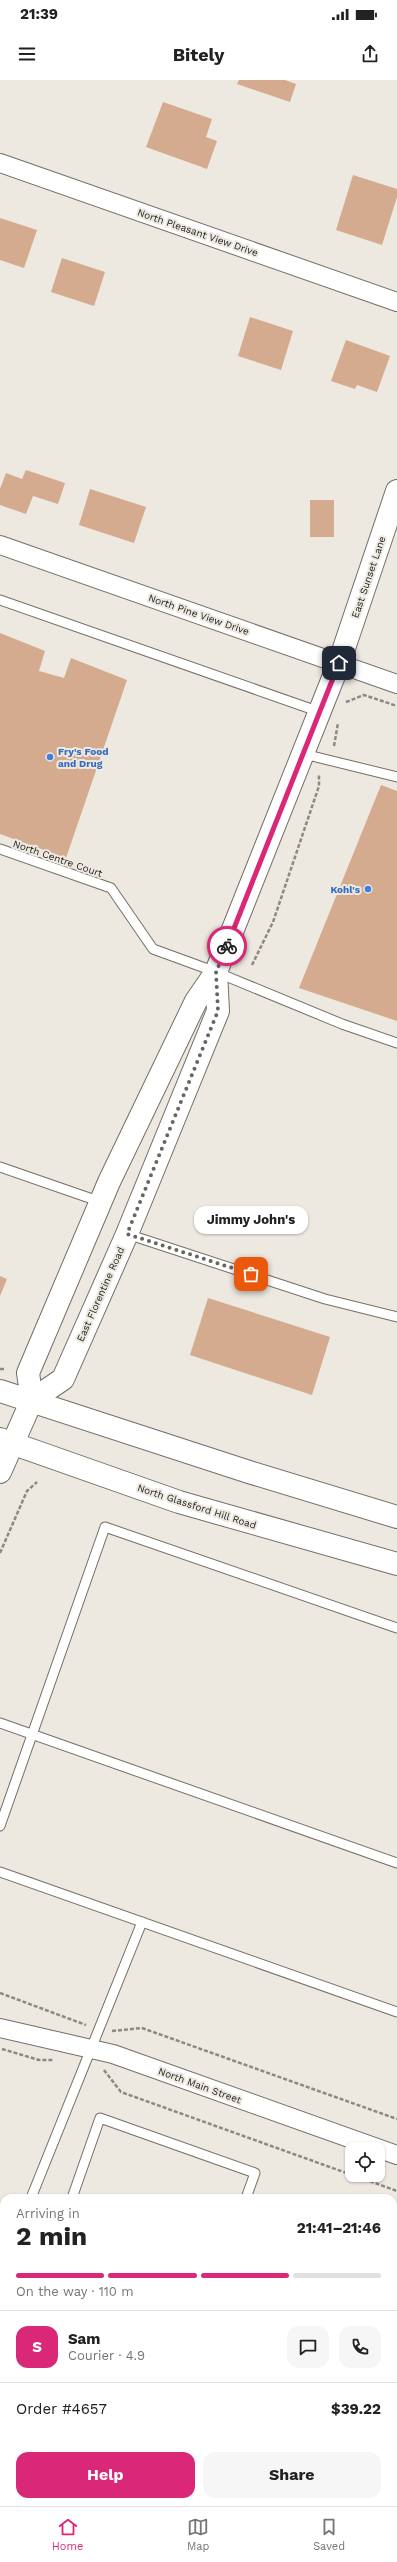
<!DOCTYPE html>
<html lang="en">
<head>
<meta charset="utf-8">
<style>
	body { margin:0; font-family:"Work Sans",sans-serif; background:#f6f6f6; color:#222; height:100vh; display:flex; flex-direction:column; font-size:15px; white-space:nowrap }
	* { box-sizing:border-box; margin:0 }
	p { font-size:13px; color:#767676 }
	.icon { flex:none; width:22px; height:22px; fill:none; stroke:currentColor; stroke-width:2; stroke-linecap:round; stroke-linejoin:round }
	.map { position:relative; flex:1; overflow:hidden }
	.drawer { position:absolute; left:0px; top:2114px; width:397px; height:312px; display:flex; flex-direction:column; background:#fff; border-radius:12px 12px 0 0; box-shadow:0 1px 3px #0004 }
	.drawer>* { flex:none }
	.tools { position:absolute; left:345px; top:2062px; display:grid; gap:8px }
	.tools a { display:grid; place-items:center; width:40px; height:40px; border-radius:8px; background:#fff; box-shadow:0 1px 3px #0004; font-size:20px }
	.pin { position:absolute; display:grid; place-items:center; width:34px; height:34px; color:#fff; margin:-17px; border-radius:8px; box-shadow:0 2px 6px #0006 }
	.courier { position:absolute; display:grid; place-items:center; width:40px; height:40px; margin:-20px; border:3px solid #db2777; border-radius:50%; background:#fff; color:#222; box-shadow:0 1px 5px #0007 }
	.bubble { position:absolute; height:28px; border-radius:12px; background:#fff; box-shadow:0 1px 3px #0004; font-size:13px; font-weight:700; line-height:28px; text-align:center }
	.headline em { font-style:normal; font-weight:700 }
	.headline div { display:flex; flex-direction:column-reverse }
	.headline { display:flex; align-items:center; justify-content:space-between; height:68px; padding:0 16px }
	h1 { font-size:26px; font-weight:700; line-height:30px }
	.bar { display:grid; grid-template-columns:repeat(4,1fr); gap:6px 4px; align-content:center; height:48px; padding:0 16px }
	.bar i { height:5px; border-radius:3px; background:#e0e0e0 }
	.bar .selected { background:#db2777 }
	.bar p { grid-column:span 4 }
	.line { display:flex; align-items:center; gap:10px; padding:0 16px; border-top:1px solid #e0e0e0 }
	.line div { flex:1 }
	.round { display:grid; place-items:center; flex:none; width:42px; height:42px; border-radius:12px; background:#f6f6f6 }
	.cta { display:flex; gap:8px; margin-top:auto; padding:8px 16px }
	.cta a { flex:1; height:46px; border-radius:12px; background:#db2777; color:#fff; font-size:16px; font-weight:700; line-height:46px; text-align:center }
	.cta a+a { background:#f6f6f6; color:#222 }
	.status { display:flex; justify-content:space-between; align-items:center; height:28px; padding:0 20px; background:#fff; direction:ltr }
	.status svg { height:11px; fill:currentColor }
	header { display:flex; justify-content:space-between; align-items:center; height:52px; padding:0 16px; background:#fff; font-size:18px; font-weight:700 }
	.tab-bar { display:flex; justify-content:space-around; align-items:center; height:56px; border-top:1px solid #e0e0e0; background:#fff; font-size:11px; color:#767676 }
	.tab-bar a { display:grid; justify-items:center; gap:2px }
	.tab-bar .selected { color:#db2777 }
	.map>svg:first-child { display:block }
	.green { fill:#bad7c6 }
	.building { fill:#d4ab8e }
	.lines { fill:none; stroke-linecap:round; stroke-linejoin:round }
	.lane-casing { stroke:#736f68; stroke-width:11 }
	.street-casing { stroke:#736f68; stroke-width:20 }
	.secondary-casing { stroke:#736f68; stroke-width:24 }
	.primary-casing { stroke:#736f68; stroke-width:24 }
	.path { stroke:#8c8983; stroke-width:2.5; stroke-dasharray:4 2; stroke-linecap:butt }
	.lane { stroke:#fff; stroke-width:9 }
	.street { stroke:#fff; stroke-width:18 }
	.secondary { stroke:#fff; stroke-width:22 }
	.primary { stroke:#fff; stroke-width:22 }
	.done { stroke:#686561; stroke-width:4; stroke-dasharray:0 7.2 }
	.route { stroke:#db2777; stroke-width:5 }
	.shop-dot { fill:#3f7fe0; stroke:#ede8e0; stroke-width:1.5 }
	.labels { text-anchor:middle; stroke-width:4; stroke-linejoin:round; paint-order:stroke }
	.street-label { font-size:10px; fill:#201f1c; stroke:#ede8e0 }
	.shop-label { font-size:10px; font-weight:bold; fill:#366cbe; stroke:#ede8e0; text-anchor:start }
</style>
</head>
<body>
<div class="status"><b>21:39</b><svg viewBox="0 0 49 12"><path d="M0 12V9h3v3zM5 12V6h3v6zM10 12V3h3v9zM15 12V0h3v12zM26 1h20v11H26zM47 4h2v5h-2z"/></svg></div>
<header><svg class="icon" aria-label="menu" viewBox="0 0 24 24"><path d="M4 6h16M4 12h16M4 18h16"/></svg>Bitely<svg class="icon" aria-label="share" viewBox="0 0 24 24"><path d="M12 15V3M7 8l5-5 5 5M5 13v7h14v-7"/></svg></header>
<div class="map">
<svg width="397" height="2426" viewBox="0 0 397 2426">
	<rect width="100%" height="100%" fill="#ede8e0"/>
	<g class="green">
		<polygon points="393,2338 397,2339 397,2374 393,2385"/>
		<polygon points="0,2405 4,2407 4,2422 46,2422 57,2426 0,2426"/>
		<polygon points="74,2422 132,2422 143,2426 85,2426"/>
		<polygon points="179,2422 379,2422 378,2426 190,2426"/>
	</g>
	<g class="building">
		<polygon points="239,0 285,0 296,4 290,22 237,4"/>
		<polygon points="163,22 212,39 206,57 217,61 207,89 146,67"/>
		<polygon points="353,95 397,109 397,117 382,165 336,150"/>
		<polygon points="0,138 37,150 24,188 0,180"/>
		<polygon points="62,178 105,192 94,226 51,212"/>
		<polygon points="250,237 293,251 281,290 238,276"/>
		<polygon points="346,260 390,276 377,312 357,305 355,309 331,301"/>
		<polygon points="26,390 65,403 58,424 33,416 26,434 0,425 0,409 6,393 22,399"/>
		<polygon points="90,409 146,427 134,463 79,445"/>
		<rect x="310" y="420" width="24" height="37"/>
		<polygon points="0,553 45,571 39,591 64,598 71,578 127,600 66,778 0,754"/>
		<polygon points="381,705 397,711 397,941 299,908"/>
		<polygon points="0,1196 7,1199 0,1216"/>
		<polygon points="208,1218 330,1257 312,1315 190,1275"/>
	</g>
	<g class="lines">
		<defs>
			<g id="lane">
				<polyline points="0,520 320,632"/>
				<polyline points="304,674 397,697"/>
				<polyline points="0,769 111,808 153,869 216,892 342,944 397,963"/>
				<polyline points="0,1087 101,1122"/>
				<polyline points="127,1154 325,1219 397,1237"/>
				<polyline points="0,1643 397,1783"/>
				<polyline points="0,1746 105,1447 397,1548"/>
				<polyline points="0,1792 397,1932"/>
				<polyline points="31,2118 142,1842"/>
				<polyline points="72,2118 100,2038 255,2093 246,2118"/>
				<polyline points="0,2132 4,2130"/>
			</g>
			<g id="street">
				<polyline points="0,83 397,222"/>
				<polyline points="0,465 397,604"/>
				<polyline points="0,1948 113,1974 397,2075"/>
			</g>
			<g id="secondary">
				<polyline points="32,1320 63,1299 127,1154 218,931 216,892"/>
				<polyline points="0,1392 32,1320 28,1293 109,1102 196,921 216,892 339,583 397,411"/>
			</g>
			<g id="primary">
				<polyline points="0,1311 249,1392 397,1437"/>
				<polyline points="0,1359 179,1422 397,1484"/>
			</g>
		</defs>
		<use href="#lane" class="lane-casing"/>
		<use href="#street" class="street-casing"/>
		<use href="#secondary" class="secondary-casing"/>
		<use href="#primary" class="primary-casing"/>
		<g class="path">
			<polyline points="346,622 364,615 397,626"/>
			<polyline points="334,666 338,643"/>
			<polyline points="252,885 273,842 319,706 319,694"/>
			<polyline points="0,1289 4,1289"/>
			<polyline points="0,1473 27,1411 37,1402"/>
			<polyline points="0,1913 86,1945"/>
			<polyline points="112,1951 142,1948 397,2039"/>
			<polyline points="2,1969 39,1980 54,1980"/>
			<polyline points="104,1990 121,2012 352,2095"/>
			<polyline points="353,2095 397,2111"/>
		</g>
		<use href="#lane" class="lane"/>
		<use href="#street" class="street"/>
		<use href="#secondary" class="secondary"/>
		<use href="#primary" class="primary"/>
	</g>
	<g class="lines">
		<polyline class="done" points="227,866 216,892 218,931 127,1154 251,1194"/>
		<polyline class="route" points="227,866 339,583"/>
	</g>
	<g class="shop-dot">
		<circle cx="50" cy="677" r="4"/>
		<circle cx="368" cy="809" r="4"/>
	</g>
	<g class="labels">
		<g class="street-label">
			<text transform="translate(198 152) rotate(19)" y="4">North Pleasant View Drive</text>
			<text transform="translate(368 497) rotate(-71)" y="4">East Sunset Lane</text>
			<text transform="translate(199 534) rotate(19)" y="4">North Pine View Drive</text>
			<text transform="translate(58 778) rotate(19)" y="4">North Centre Court</text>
			<text transform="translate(100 1214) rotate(-66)" y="4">East Florentine Road</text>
			<text transform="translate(197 1426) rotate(18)" y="4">North Glassford Hill Road</text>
			<text transform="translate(200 2005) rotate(20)" y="4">North Main Street</text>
		</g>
		<g class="shop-label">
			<text x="58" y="675">Fry's Food<tspan x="58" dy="12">and Drug</tspan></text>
			<text x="360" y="813" text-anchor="end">Kohl's</text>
		</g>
	</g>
</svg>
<div class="tools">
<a><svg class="icon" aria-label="locate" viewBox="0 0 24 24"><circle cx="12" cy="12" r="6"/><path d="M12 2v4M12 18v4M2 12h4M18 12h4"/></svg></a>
</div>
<div class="pin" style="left:251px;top:1194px;background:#ea580c"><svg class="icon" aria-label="bag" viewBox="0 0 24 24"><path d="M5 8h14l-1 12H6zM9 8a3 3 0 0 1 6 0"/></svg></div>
<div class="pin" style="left:339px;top:583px;background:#1f2937"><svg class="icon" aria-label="home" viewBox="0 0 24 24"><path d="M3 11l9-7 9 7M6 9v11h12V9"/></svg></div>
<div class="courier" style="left:227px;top:866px"><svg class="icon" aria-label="bike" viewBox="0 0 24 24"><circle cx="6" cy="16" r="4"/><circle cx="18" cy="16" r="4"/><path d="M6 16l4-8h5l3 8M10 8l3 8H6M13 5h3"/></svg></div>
<div class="bubble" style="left:194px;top:1126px;width:114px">Jimmy John's</div>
<section class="drawer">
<div class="headline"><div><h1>2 min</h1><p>Arriving in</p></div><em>21:41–21:46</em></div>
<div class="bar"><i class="selected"></i><i class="selected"></i><i class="selected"></i><i></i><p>On the way · 110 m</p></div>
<div class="line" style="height:72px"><b class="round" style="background:#db2777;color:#fff">S</b><div><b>Sam</b><p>Courier · 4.9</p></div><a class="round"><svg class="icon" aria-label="chat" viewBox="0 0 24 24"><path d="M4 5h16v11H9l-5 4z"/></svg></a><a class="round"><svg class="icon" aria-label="phone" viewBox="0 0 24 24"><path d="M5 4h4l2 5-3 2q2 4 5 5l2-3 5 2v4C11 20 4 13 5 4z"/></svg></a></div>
<div class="line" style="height:52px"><div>Order #4657</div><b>$39.22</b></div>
<div class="cta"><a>Help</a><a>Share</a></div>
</section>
</div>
<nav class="tab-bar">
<a class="selected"><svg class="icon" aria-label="home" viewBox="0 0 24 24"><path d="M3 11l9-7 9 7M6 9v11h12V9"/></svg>Home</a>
<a><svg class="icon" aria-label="map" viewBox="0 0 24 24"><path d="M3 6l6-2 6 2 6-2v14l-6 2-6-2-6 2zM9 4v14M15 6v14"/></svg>Map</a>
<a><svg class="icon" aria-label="saved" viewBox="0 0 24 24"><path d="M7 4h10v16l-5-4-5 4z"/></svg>Saved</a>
</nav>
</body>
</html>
